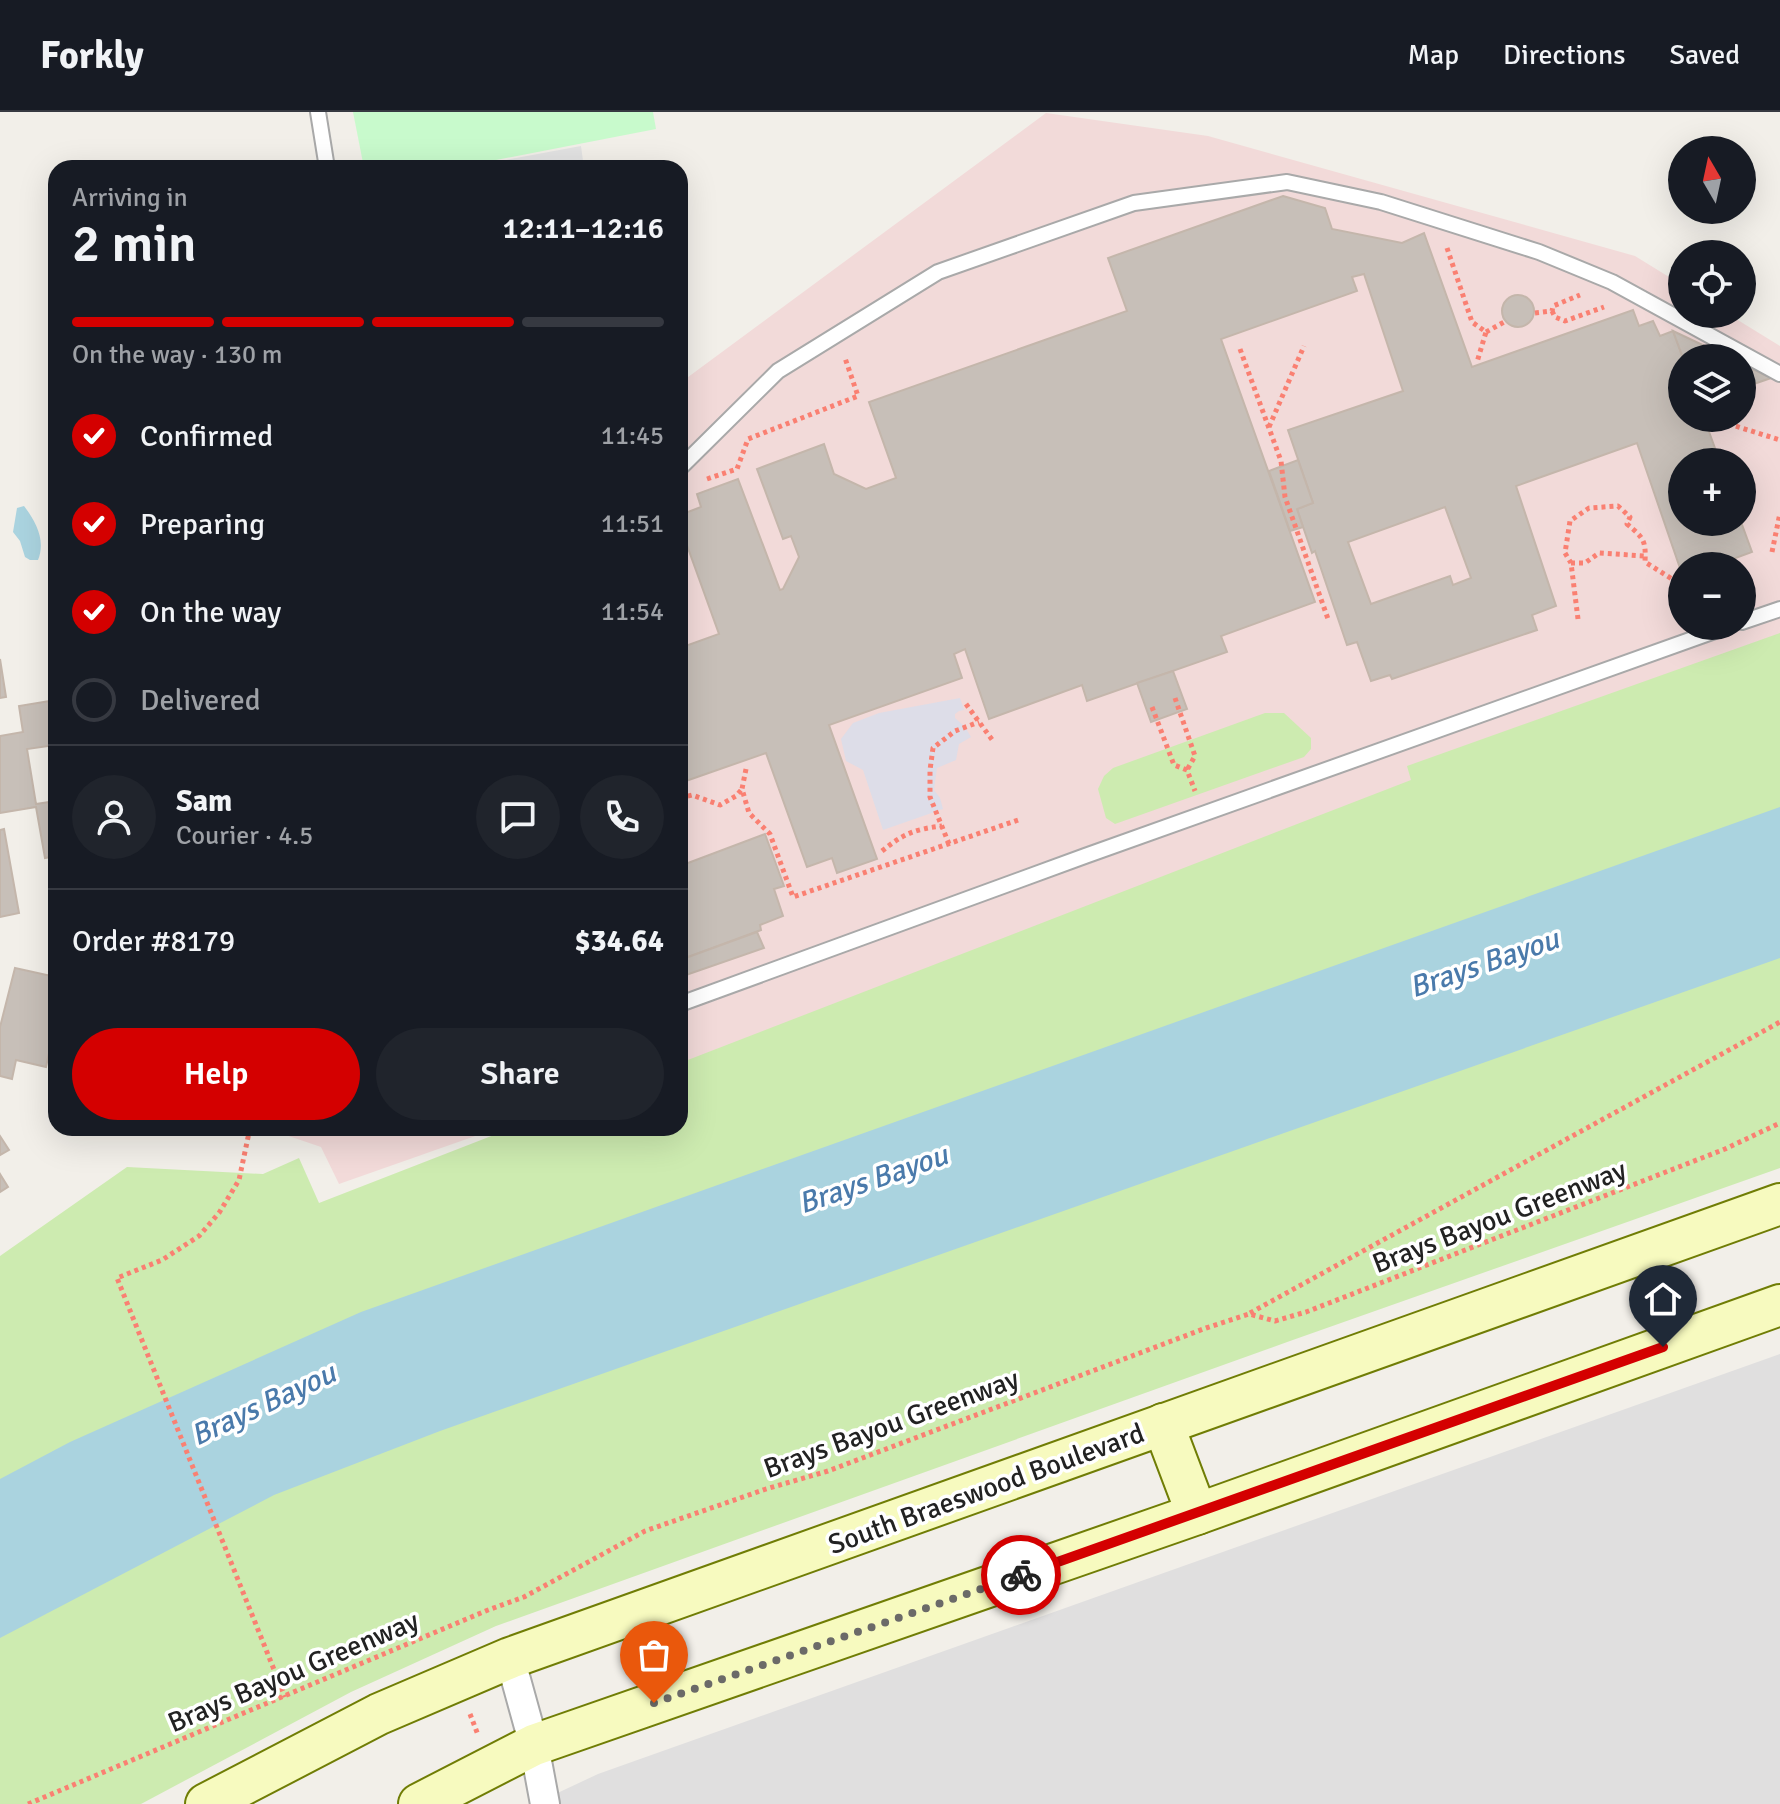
<!DOCTYPE html>
<html lang="en">
<head>
<meta charset="utf-8">
<style>
	body { margin:0; font-family:Signika,sans-serif; background:#20242c; color:#f1f3f6; height:100vh; display:flex; flex-direction:column; font-size:30px; white-space:nowrap }
	* { box-sizing:border-box; margin:0 }
	p { font-size:26px; color:#9ea1a6 }
	.icon { flex:none; width:44px; height:44px; fill:none; stroke:currentColor; stroke-width:2; stroke-linecap:round; stroke-linejoin:round }
	.map { position:relative; flex:1; overflow:hidden }
	.sheet { position:absolute; left:48px; top:48px; width:640px; height:976px; display:flex; flex-direction:column; background:#171b24; border-radius:24px; box-shadow:0 8px 32px #0002 }
	.sheet>* { flex:none }
	.needle { width:52px; rotate:351deg }
	.fabs { position:absolute; left:1668px; top:24px; display:grid; gap:16px }
	.fabs a { display:grid; place-items:center; width:88px; height:88px; border-radius:50%; background:#171b24; box-shadow:0 8px 32px #0002; font-size:40px }
	.pin { position:absolute; display:grid; place-items:center; width:68px; height:68px; color:#fff; margin:-82px -34px; border-radius:50% 50% 50% 0; rotate:-45deg; box-shadow:0 0 8px #0007 }
	.pin .icon { rotate:45deg }
	.courier { position:absolute; display:grid; place-items:center; width:80px; height:80px; margin:-40px; border:6px solid #d40000; border-radius:50%; background:#fff; color:#222; box-shadow:0 2px 10px #0007 }
	.summary em { font-style:normal; font-weight:600 }
	.summary div { display:flex; flex-direction:column-reverse }
	.summary { display:flex; align-items:center; justify-content:space-between; height:136px; padding:0 24px }
	h1 { font-size:52px; font-weight:600; line-height:60px }
	.bar { display:grid; grid-template-columns:repeat(4,1fr); gap:12px 8px; align-content:center; height:96px; padding:0 24px }
	.bar i { height:10px; border-radius:6px; background:#363941 }
	.bar .selected { background:#d40000 }
	.bar p { grid-column:span 4 }
	.line { display:flex; align-items:center; gap:20px; padding:0 24px; border-top:2px solid #363941 }
	.line div { flex:1 }
	.round { display:grid; place-items:center; flex:none; width:84px; height:84px; border-radius:42px; background:#20242c }
	ol { padding:0 24px; list-style:none }
	li { display:flex; align-items:center; gap:24px; height:88px }
	li p { margin-inline-start:auto }
	li .icon { padding:8px; border-radius:50%; background:#d40000; color:#fff; stroke-width:4 }
	li:last-child { color:#9ea1a6 }
	li i { width:44px; height:44px; border:4px solid #363941; border-radius:50% }
	.cta { display:flex; gap:16px; margin-top:auto; padding:16px 24px }
	.cta a { flex:1; height:92px; border-radius:48px; background:#d40000; color:#fff; font-size:32px; font-weight:600; line-height:92px; text-align:center }
	.cta a+a { background:#20242c; color:#f1f3f6 }
	header { display:flex; align-items:center; gap:48px; box-sizing:border-box; height:112px; padding:0 40px; background:#171b24; border-bottom:2px solid #363941 }
	header strong { font-size:38px }
	nav { display:flex; gap:44px; margin-inline-start:auto; font-size:28px }
	.map>svg:first-child { display:block }
	.residential { fill:#e0dfdf }
	.commercial { fill:#f2dad9; fill-rule:evenodd }
	.grass { fill:#cdebb0 }
	.park { fill:#c8facc }
	.parking { fill:#e2e2e2 }
	.plaza { fill:#dddde8 }
	.water { fill:#aad3df }
	.building { fill:#c7bfb8; stroke:#c4b6ab; stroke-width:2; fill-rule:evenodd }
	.lines { fill:none; stroke-linecap:round; stroke-linejoin:round }
	.service-casing { stroke:#a9a9a9; stroke-width:18 }
	.minor-casing { stroke:#a9a9a9; stroke-width:32 }
	.secondary-casing { stroke:#707d05; stroke-width:44 }
	.path { stroke:#fa8072; stroke-width:5; stroke-dasharray:4 4; stroke-linecap:butt }
	.service { stroke:#fff; stroke-width:14 }
	.minor { stroke:#fff; stroke-width:28 }
	.secondary { stroke:#f7fabf; stroke-width:40 }
	.done { stroke:#6b6a68; stroke-width:8; stroke-dasharray:0 14.4 }
	.route { stroke:#d40000; stroke-width:10 }
	.labels { text-anchor:middle; stroke-width:7; stroke-linejoin:round; paint-order:stroke }
	.street-label { font-size:28px; fill:#222; stroke:#fff }
	.water-label { font-size:30px; font-style:italic; fill:#4a7aab; stroke:#fff }
</style>
</head>
<body>
<header>
<strong>Forkly</strong>
<nav><a>Map</a><a>Directions</a><a>Saved</a></nav>
</header>
<div class="map">
<svg width="1780" height="1692" viewBox="0 0 1780 1692">
	<rect width="100%" height="100%" fill="#f2efe9"/>
	<polygon class="residential" points="1780,1242 1780,1692 534,1692 598,1662"/>
	<g class="commercial">
		<path d="M1046 1 1208 24 1635 144 1682 173V202H1728L1780 234V569L680 953V271ZM1682 246H1742V306H1682ZM1682 350H1742V410H1682ZM1682 454H1742V514H1682Z"/>
		<polygon points="271,1016 498,1016 339,1072 321,1035 271,1018"/>
	</g>
	<g class="grass">
		<polygon points="1780,521 1780,1056 1290,1229 496,1514 351,1580 141,1692 0,1692 0,1144 127,1055 263,1062 299,1046 319,1091 512,1016 680,1016 680,951 1411,668 1407,654"/>
		<polygon points="1265,601 1284,601 1311,626 1311,637 1304,645 1115,712 1106,706 1098,677 1104,664 1113,656"/>
	</g>
	<polygon class="park" points="353,0 653,0 656,17 455,56 364,56"/>
	<polygon class="parking" points="581,34 584,56 463,56"/>
	<polygon class="plaza" points="960,586 964,598 959,599 955,602 955,606 965,615 971,625 959,632 956,648 937,656 934,678 940,686 943,697 883,718 863,658 846,649 841,627 853,611 879,601"/>
	<g class="water">
		<path d="M24 394C36 410 46 428 38 448H30L25 445 20 429 13 420 17 396Z"/>
		<polygon points="1780,695 1780,846 440,1319 274,1383 0,1526 0,1367 70,1330 361,1200"/>
	</g>
	<g class="building">
		<path d="M1283 84 1325 96 1332 117 1402 131 1424 121 1472 255 1633 198 1639 214 1653 209 1660 224 1673 219 1683 246 1682 306H1704L1720 350H1682V410H1741L1752 440 1714 454H1682V462L1637 331 1516 374 1556 494 1532 503 1537 518 1392 567 1390 563 1371 569 1357 530 1347 533 1315 439 1312 441 1297 397 1313 391 1288 318 1403 279 1364 162 1352 165 1357 179 1221 227 1315 490 1221 524 1227 540 1087 589 1082 573 989 607 965 537 954 542 962 566 829 613 877 747 837 761 832 746 807 755 766 641 680 671V536L719 522 680 414V403L701 395 697 382 738 367 780 478 783 477 799 445 791 424 783 427 757 357 824 332 834 362 866 377 896 366 869 290 1127 199 1108 146ZM1445 395 1471 466 1453 473 1450 464 1371 492 1348 430Z"/>
		<circle cx="1518" cy="199" r="16"/>
		<polygon points="1673,219 1730,246 1683,246"/>
		<polygon points="1742,252 1771,266 1742,276"/>
		<polygon points="1298,348 1313,391 1297,397 1303,415 1290,419 1269,359"/>
		<polygon points="0,547 6,585 0,586"/>
		<polygon points="1173,559 1187,597 1151,610 1137,571"/>
		<polygon points="56,588 56,633 27,637 36,692 56,689 56,744 45,746 36,695 0,701 0,624 23,620 19,594"/>
		<polygon points="4,717 19,801 0,805 0,718"/>
		<polygon points="765,722 784,774 774,777 783,804 760,813 761,818 680,848 680,754"/>
		<polygon points="757,820 764,836 680,865 680,848"/>
		<polygon points="15,856 56,865 56,909 46,955 16,948 12,967 0,964 0,915"/>
		<polygon points="0,1024 9,1038 0,1043"/>
		<polygon points="0,1062 8,1075 0,1080"/>
	</g>
	<g class="lines">
		<defs>
			<g id="service">
				<polyline points="318,0 327,56"/>
				<polyline points="680,356 778,259 938,160 1134,91 1287,70 1381,90 1539,140 1612,170 1780,262"/>
				<polyline points="1742,510 1780,497"/>
				<polyline points="680,892 1085,744 1729,514"/>
			</g>
			<polyline id="minor" points="510,1546 534,1633 545,1692"/>
			<g id="secondary">
				<polyline points="1163,1312 1197,1402"/>
				<polyline points="206,1692 379,1602 510,1546 1780,1092"/>
				<polyline points="419,1692 534,1633 1197,1402 1780,1193"/>
			</g>
		</defs>
		<use href="#service" class="service-casing"/>
		<use href="#minor" class="minor-casing"/>
		<use href="#secondary" class="secondary-casing"/>
		<g class="path">
			<polyline points="1447,136 1472,210 1486,220 1477,250"/>
			<polyline points="1552,199 1555,205 1565,209 1604,195"/>
			<polyline points="1535,201 1552,199 1553,194 1580,183"/>
			<polyline points="1486,220 1506,209"/>
			<polyline points="1240,237 1281,349 1285,385 1328,507"/>
			<polyline points="1713,307 1780,328"/>
			<polyline points="1269,315 1304,234"/>
			<polyline points="707,367 737,357 748,327 858,284 845,246"/>
			<polyline points="1772,440 1780,401"/>
			<polyline points="1571,451 1585,451 1599,441 1645,444"/>
			<path d="M1578 507 1571 451 1565 441 1570 409 1589 396 1618 394 1630 405 1627 412C1644 426 1646 429 1645 450L1680 472"/>
			<polyline points="1175,586 1195,644 1187,658"/>
			<polyline points="966,592 993,629"/>
			<polyline points="1152,595 1174,653 1187,658 1195,679"/>
			<polyline points="746,657 742,677 749,701 770,722 793,785 1021,707"/>
			<polyline points="680,686 692,683 720,693 736,684 742,677"/>
			<polyline points="949,732 930,685 930,658 933,636 955,619 979,610"/>
			<path d="M882 739C903 722 915 717 942 714"/>
			<polyline points="250,1016 239,1068 219,1101 199,1124 162,1148 117,1166 285,1585"/>
			<polyline points="1250,1201 1780,910"/>
			<polyline points="470,1602 478,1623"/>
			<polyline points="28,1692 488,1498 524,1485 645,1419 766,1377 828,1359 1206,1216 1249,1202 1275,1209 1306,1200 1725,1037 1780,1011"/>
		</g>
		<use href="#service" class="service"/>
		<use href="#minor" class="minor"/>
		<use href="#secondary" class="secondary"/>
	</g>
	<g class="lines">
		<polyline class="done" points="654,1591 1021,1463"/>
		<polyline class="route" points="1021,1463 1663,1235"/>
	</g>
	<g class="labels">
		<g class="street-label">
			<text transform="translate(1499 1104) rotate(-21)" y="10">Brays Bayou Greenway</text>
			<text transform="translate(891 1311) rotate(-20)" y="10">Brays Bayou Greenway</text>
			<text transform="translate(986 1376) rotate(-20)" y="10">South Braeswood Boulevard</text>
			<text transform="translate(293 1559) rotate(-23)" y="10">Brays Bayou Greenway</text>
		</g>
		<g class="water-label">
			<text transform="translate(1484 851) rotate(-19)" y="10">Brays Bayou</text>
			<text transform="translate(873 1067) rotate(-19)" y="10">Brays Bayou</text>
			<text transform="translate(263 1292) rotate(-25)" y="10">Brays Bayou</text>
		</g>
	</g>
</svg>
<div class="fabs">
<a><svg class="needle" viewBox="-14 -14 28 28"><path d="M0-13l5 13h-10z" fill="#e53935"/><path d="M0 13l5-13h-10z" fill="#9ea1a6"/></svg></a>
<a><svg class="icon" aria-label="locate" viewBox="0 0 24 24"><circle cx="12" cy="12" r="6"/><path d="M12 2v4M12 18v4M2 12h4M18 12h4"/></svg></a>
<a><svg class="icon" aria-label="layers" viewBox="0 0 24 24"><path d="M12 4l9 5-9 5-9-5zM3 14l9 5 9-5"/></svg></a>
<a>+</a>
<a>−</a>
</div>
<div class="pin" style="left:654px;top:1591px;background:#ea580c"><svg class="icon" aria-label="bag" viewBox="0 0 24 24"><path d="M5 8h14l-1 12H6zM9 8a3 3 0 0 1 6 0"/></svg></div>
<div class="pin" style="left:1663px;top:1235px;background:#1f2937"><svg class="icon" aria-label="home" viewBox="0 0 24 24"><path d="M3 11l9-7 9 7M6 9v11h12V9"/></svg></div>
<div class="courier" style="left:1021px;top:1463px"><svg class="icon" aria-label="bike" viewBox="0 0 24 24"><circle cx="6" cy="16" r="4"/><circle cx="18" cy="16" r="4"/><path d="M6 16l4-8h5l3 8M10 8l3 8H6M13 5h3"/></svg></div>
<section class="sheet">
<div class="summary"><div><h1>2 min</h1><p>Arriving in</p></div><em>12:11–12:16</em></div>
<div class="bar"><i class="selected"></i><i class="selected"></i><i class="selected"></i><i></i><p>On the way · 130 m</p></div>
<ol>
<li><svg class="icon" aria-label="check" viewBox="0 0 24 24"><path d="M5 12l5 5 9-10"/></svg>Confirmed<p>11:45</p></li>
<li><svg class="icon" aria-label="check" viewBox="0 0 24 24"><path d="M5 12l5 5 9-10"/></svg>Preparing<p>11:51</p></li>
<li><svg class="icon" aria-label="check" viewBox="0 0 24 24"><path d="M5 12l5 5 9-10"/></svg>On the way<p>11:54</p></li>
<li><i></i>Delivered</li>
</ol>
<div class="line" style="height:144px"><a class="round"><svg class="icon" aria-label="person" viewBox="0 0 24 24"><circle cx="12" cy="8" r="4"/><path d="M4 21q1-7 8-7t8 7"/></svg></a><div><b>Sam</b><p>Courier · 4.5</p></div><a class="round"><svg class="icon" aria-label="chat" viewBox="0 0 24 24"><path d="M4 5h16v11H9l-5 4z"/></svg></a><a class="round"><svg class="icon" aria-label="phone" viewBox="0 0 24 24"><path d="M5 4h4l2 5-3 2q2 4 5 5l2-3 5 2v4C11 20 4 13 5 4z"/></svg></a></div>
<div class="line" style="height:104px"><div>Order #8179</div><b>$34.64</b></div>
<div class="cta"><a>Help</a><a>Share</a></div>
</section>
</div>
</body>
</html>
